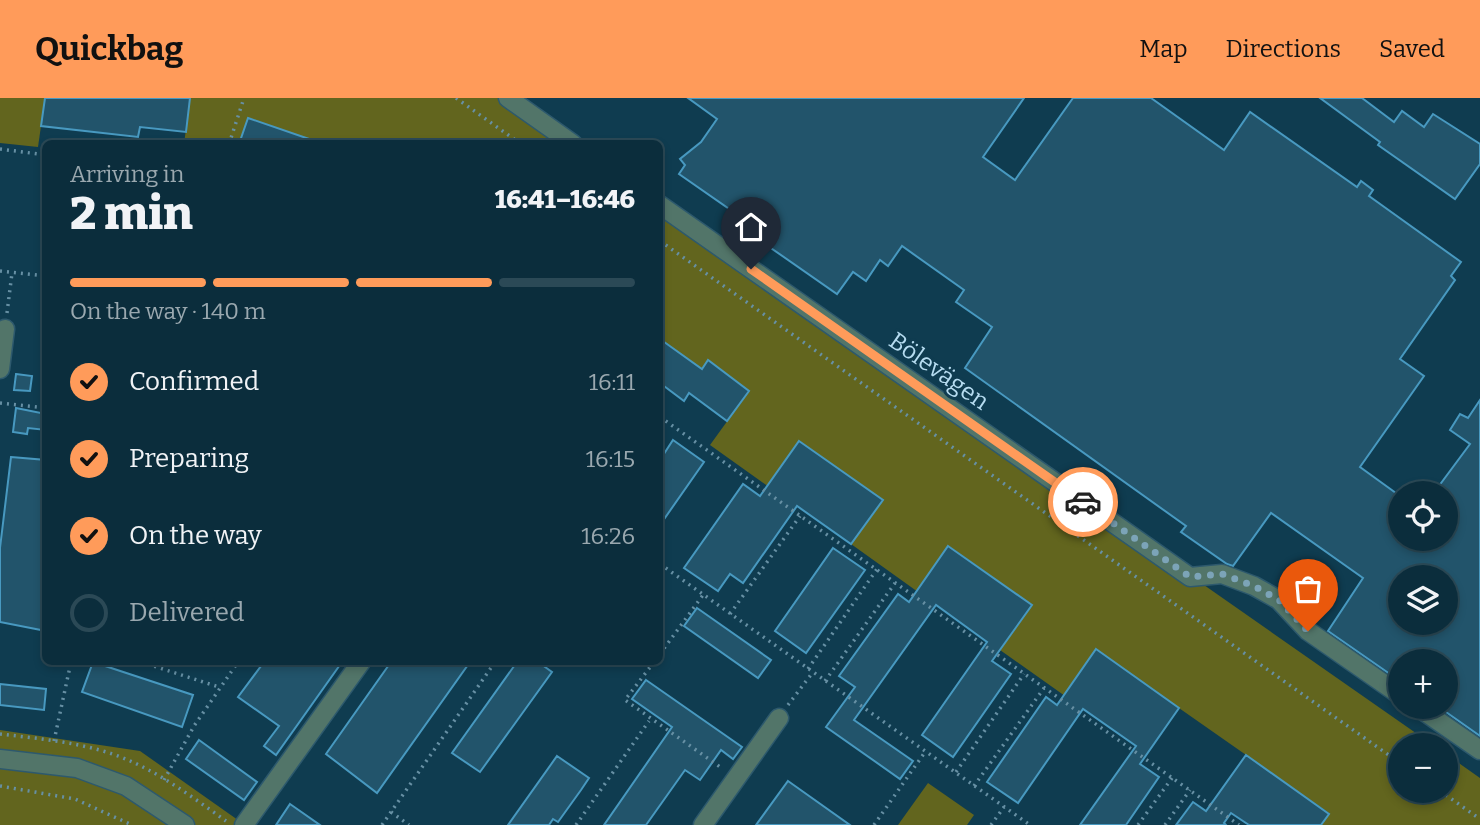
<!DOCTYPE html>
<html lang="en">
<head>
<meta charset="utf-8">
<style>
	body { margin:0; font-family:Bitter,serif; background:#143543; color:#f1f3f6; height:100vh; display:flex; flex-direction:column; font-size:26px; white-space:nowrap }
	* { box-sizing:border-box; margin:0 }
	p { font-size:23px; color:#9aa8af }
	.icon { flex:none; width:38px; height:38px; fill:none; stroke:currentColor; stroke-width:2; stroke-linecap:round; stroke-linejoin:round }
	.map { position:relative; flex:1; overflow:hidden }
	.drawer { position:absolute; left:42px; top:42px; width:621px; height:525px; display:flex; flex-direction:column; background:#0b2d3c; border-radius:10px; box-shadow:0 4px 10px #0003,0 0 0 2px #2b4956 }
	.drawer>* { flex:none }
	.buttons { position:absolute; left:1388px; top:383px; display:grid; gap:14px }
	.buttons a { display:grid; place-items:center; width:70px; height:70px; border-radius:50%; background:#0b2d3c; box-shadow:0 4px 10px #0003,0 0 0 2px #2b4956; font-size:35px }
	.pin { position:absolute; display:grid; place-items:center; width:60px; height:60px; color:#fff; margin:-72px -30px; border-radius:50% 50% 50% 0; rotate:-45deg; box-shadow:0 0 7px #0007 }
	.pin .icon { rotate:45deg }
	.courier { position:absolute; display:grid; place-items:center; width:70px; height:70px; margin:-35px; border:5px solid #ff9b5a; border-radius:50%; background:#fff; color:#222; box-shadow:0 2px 9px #0007 }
	.overview em { font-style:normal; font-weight:800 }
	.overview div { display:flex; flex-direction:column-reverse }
	.overview { display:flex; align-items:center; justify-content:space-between; height:119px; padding:0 28px }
	h1 { font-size:46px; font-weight:800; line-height:52px }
	.bar { display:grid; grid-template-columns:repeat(4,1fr); gap:10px 7px; align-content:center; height:84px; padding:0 28px }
	.bar i { height:9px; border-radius:5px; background:#2b4956 }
	.bar .selected { background:#ff9b5a }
	.bar p { grid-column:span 4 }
	ol { padding:0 28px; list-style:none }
	li { display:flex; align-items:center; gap:21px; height:77px }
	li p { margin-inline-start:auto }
	li .icon { padding:7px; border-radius:50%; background:#ff9b5a; color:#111; stroke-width:4 }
	li:last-child { color:#9aa8af }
	li i { width:38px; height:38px; border:4px solid #2b4956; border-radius:50% }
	header { display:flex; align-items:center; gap:42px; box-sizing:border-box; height:98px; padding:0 35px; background:#ff9b5a; color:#111 }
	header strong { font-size:33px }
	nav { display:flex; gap:38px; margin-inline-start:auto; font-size:24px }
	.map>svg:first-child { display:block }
	.green { fill:#62651e }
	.building { fill:#22546b; stroke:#4899c0; stroke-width:2; fill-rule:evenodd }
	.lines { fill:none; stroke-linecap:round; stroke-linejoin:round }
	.minor-casing { stroke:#2d596d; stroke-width:21 }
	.path { stroke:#6790a4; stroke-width:3.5; stroke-dasharray:2 5; stroke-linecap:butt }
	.minor { stroke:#527569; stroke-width:18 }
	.done { stroke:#7ca4b8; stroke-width:7; stroke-dasharray:0 12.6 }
	.route { stroke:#ff9b5a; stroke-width:9 }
	.labels { text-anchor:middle; stroke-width:6; stroke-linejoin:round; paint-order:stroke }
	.street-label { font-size:24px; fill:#b6dcf0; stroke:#0f3c50 }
</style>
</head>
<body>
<header>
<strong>Quickbag</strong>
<nav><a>Map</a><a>Directions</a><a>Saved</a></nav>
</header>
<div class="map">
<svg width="1480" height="727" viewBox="0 0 1480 727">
	<rect width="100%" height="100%" fill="#0f3c50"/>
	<g class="green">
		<polygon points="0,0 45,0 38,49 0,45"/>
		<polygon points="190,0 508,0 573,45 350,46 340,42 338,45 321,45 249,20 239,45 184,46"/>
		<polygon points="660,107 1433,647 1400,648 1400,693 1446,693 1446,656 1480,680 1480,727 1321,727 1329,715 1096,552 1065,598 1000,552 1032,507 949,448 918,494 851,446 882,402 799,343 769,389 710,347 749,293 708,263 702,271 660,241"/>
		<polygon points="0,632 140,653 245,727 0,727"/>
		<polygon points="928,685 974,717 967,727 898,727"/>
	</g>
	<g class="building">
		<polygon points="45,0 190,0 186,34 140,29 138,39 41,28"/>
		<path d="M688 0H1024L983 59 1015 82 1073 0H1151L1224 52 1250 14 1357 89 1361 83 1373 92 1369 98 1461 164 1451 178 1455 182 1400 261 1424 278 1360 369 1400 398V441H1446V396H1433L1470 346 1450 332 1460 316 1468 320 1480 302V638L1446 614V564H1400V583L1328 533 1363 480 1271 415 1233 468 1227 466 1181 434 1186 428 965 270 992 229 956 204 964 192 902 148 888 168 880 162 866 183 853 174 837 196 768 148 773 142 765 136 773 125 746 106 738 117 679 76 685 67 680 61 701 44 717 21ZM1400 480H1446V525H1400Z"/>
		<polygon points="1320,0 1362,0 1394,24 1402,13 1424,29 1433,16 1480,46 1480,66 1455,101 1378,47 1380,44"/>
		<polygon points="248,20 315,43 315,46 239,46"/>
		<polygon points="660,241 702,271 708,262 749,293 727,323 689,295 684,303 660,285"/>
		<polygon points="16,276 32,278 30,293 14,292"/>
		<polygon points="16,310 46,316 46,332 28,330 27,336 13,334"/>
		<polygon points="673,342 704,364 660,427 660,362"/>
		<polygon points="799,343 883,402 851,446 797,408 743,485 730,476 718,493 684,470 743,386 760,398"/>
		<polygon points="11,359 46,362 46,533 0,524 0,450"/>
		<polygon points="948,448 1032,507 992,563 1011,576 953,659 922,637 987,544 936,507 854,622 913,663 900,681 826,629 855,589 839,578 898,496 909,504"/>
		<polygon points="833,450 865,472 806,555 775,533"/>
		<polygon points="697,510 771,562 758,580 684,528"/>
		<polygon points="1096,551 1179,610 1140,666 1159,679 1126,727 1080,727 1136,648 1083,611 1018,705 987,684 1046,599 1057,607"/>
		<polygon points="93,564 193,597 182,629 82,594"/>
		<polygon points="264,564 342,564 276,657 264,648 279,628 238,599"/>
		<polygon points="391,564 470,564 377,695 326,656"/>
		<polygon points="517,564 538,564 552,574 480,674 452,655"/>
		<polygon points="646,582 742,649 733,661 721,652 700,682 685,672 646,727 604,727 672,629 632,601"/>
		<polygon points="0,586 46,591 44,612 0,607"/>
		<polygon points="199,642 257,684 244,702 186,661"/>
		<polygon points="1246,657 1329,716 1321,727 1249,727 1231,715 1224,725 1226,727 1176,727 1193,704 1206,713"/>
		<polygon points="557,658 589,680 581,692 558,724 553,721 549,727 508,727"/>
		<polygon points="788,683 850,727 756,727"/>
		<polygon points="290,706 320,727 276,727"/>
	</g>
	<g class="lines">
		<defs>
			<g id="minor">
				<polyline points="508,0 573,46"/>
				<polyline points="660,107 1190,479 1222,476 1254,488 1279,502 1308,533 1400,597"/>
				<polyline points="0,271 5,231"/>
				<polyline points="1418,609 1480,652"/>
				<polyline points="0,661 77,670 126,688 185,727"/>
				<polyline points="244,727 361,564"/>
				<polyline points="703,727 779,620"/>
			</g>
		</defs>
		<use href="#minor" class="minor-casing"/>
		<g class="path">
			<polyline points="456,0 521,46"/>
			<polyline points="229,46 244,0"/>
			<polyline points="0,51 46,57"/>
			<polyline points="660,143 1400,665"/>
			<polyline points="0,173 46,178"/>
			<polyline points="7,215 12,175"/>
			<polyline points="0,305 46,310"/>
			<polyline points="660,319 1239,727"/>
			<polyline points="660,466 1030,727"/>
			<polyline points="730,516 800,418"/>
			<polyline points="660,556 703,497"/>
			<polyline points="141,564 219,589"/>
			<polyline points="654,564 625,602 723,671"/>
			<polyline points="808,571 877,471"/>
			<polyline points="825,583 895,485"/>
			<polyline points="788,607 813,574"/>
			<path d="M0 636C42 641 89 645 128 662 163 677 195 701 226 723"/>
			<polyline points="54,643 71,564"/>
			<polyline points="956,674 1024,576"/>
			<polyline points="164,682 194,628 238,564"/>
			<polyline points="0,688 75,701 132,727"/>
			<polyline points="974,688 1044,590"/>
			<polyline points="1440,693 1480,721"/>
			<polyline points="391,714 409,727"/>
			<polyline points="382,727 495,564"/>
			<polyline points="576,727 649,623"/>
			<polyline points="874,727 925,654"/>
			<polyline points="991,727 1004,709"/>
			<polyline points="1138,727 1172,680"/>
			<polyline points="1165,727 1190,692"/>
		</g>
		<use href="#minor" class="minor"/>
	</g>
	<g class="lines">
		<polyline class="done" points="1083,404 1190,479 1222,476 1254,488 1279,502 1308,533"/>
		<polyline class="route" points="751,171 1083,404"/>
	</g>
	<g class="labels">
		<g class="street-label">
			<text transform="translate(939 273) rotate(35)" y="8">Bölevägen</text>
		</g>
	</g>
</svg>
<div class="buttons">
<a><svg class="icon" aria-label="locate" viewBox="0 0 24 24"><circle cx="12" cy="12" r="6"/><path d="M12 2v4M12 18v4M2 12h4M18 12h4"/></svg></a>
<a><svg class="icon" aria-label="layers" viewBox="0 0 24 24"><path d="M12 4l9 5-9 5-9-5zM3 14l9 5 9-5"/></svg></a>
<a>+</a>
<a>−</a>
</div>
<div class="pin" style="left:1308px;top:533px;background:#ea580c"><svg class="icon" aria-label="bag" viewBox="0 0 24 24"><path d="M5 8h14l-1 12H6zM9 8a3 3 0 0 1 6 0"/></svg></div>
<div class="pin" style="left:751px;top:171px;background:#1f2937"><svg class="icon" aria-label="home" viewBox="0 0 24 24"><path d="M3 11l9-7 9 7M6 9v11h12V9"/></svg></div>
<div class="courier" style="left:1083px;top:404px"><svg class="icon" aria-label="car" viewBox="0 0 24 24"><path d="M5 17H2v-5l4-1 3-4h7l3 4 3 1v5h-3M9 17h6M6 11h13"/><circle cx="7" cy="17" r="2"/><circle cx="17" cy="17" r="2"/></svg></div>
<section class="drawer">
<div class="overview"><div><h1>2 min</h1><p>Arriving in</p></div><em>16:41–16:46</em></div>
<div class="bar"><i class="selected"></i><i class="selected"></i><i class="selected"></i><i></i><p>On the way · 140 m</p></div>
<ol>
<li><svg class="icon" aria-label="check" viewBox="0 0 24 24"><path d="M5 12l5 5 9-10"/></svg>Confirmed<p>16:11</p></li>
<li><svg class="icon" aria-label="check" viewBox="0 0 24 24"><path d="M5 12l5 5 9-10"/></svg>Preparing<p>16:15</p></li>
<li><svg class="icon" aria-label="check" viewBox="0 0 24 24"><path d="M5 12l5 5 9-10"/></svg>On the way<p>16:26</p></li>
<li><i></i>Delivered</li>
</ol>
</section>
</div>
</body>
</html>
